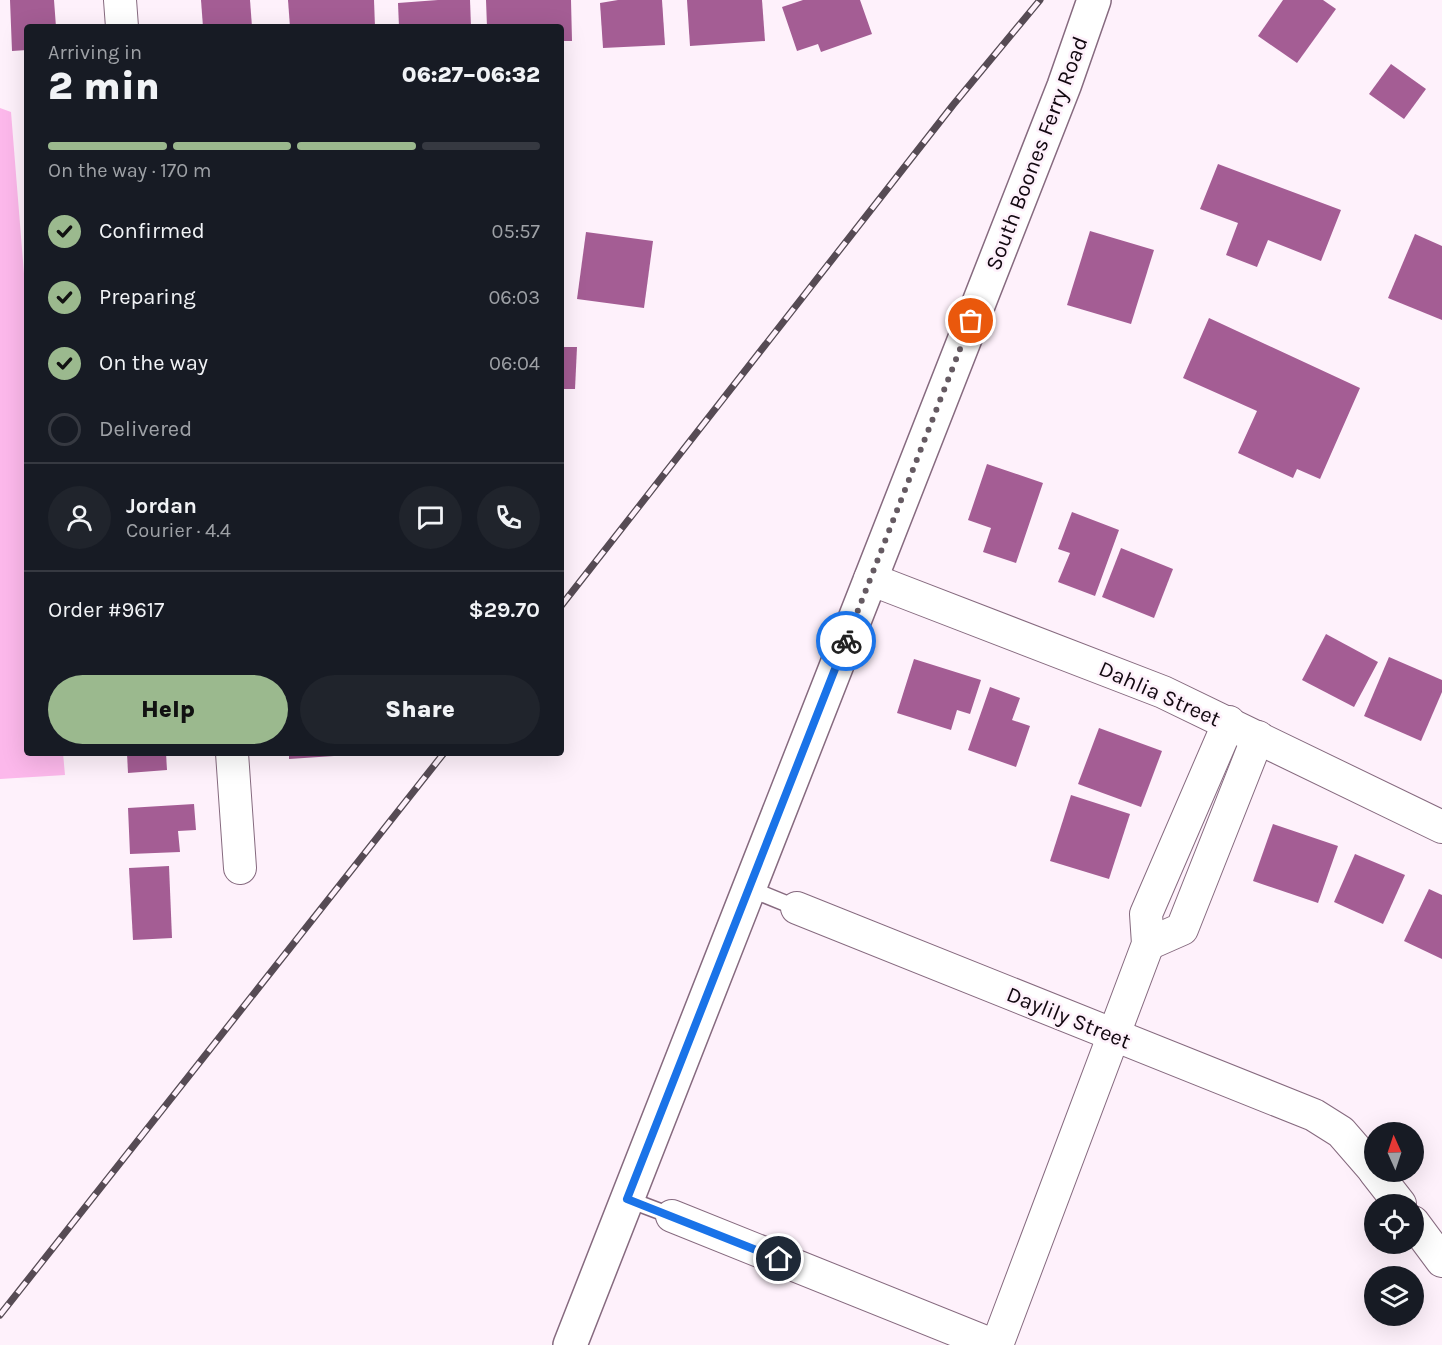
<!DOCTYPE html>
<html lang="en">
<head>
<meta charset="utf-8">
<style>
	body { margin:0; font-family:Karla,sans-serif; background:#20242c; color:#f1f3f6; height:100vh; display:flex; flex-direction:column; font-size:22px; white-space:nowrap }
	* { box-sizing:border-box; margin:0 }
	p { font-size:20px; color:#9ea1a6 }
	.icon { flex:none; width:33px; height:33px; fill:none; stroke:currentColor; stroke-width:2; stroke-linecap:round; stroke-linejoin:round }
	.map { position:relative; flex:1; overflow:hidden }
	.side { position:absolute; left:24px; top:24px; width:540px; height:732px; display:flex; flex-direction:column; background:#171b24; border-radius:6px; box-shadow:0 6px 24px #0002 }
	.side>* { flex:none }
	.needle { width:39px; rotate:357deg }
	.fabs { position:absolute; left:1364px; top:1122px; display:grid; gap:12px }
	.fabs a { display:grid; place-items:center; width:60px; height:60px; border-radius:50%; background:#171b24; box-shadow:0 6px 24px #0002; font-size:30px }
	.pin { position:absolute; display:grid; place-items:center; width:51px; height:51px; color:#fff; margin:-26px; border:3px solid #fff; border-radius:50%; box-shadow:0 2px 6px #0007 }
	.courier { position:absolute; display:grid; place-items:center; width:60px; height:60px; margin:-30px; border:4px solid #1a73e8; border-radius:50%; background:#fff; color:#222; box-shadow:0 2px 8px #0007 }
	.headline em { font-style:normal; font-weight:800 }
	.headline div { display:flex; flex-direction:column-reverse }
	.headline { display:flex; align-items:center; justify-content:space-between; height:102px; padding:0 24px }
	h1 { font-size:39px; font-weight:800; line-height:45px }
	.bar { display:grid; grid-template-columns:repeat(4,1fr); gap:9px 6px; align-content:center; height:72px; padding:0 24px }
	.bar i { height:8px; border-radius:4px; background:#363941 }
	.bar .on { background:#9bb98e }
	.bar p { grid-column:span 4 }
	.line { display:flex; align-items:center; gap:15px; padding:0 24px; border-top:2px solid #363941 }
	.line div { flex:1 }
	.round { display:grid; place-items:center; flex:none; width:63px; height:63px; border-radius:32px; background:#20242c }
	ol { padding:0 24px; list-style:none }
	li { display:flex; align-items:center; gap:18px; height:66px }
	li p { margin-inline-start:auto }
	li .icon { padding:6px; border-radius:50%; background:#9bb98e; color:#111; stroke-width:4 }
	li:last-child { color:#9ea1a6 }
	li i { width:33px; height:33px; border:3px solid #363941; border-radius:50% }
	.action { display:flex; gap:12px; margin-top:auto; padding:12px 24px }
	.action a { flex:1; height:69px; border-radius:36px; background:#9bb98e; color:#111; font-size:24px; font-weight:800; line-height:69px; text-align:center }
	.action a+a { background:#20242c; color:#f1f3f6 }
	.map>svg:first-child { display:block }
	.green { fill:#fcb8eb }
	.building { fill:#a45d94 }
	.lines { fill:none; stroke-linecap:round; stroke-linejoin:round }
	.lane-casing { stroke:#866a7f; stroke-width:18 }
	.street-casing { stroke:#866a7f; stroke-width:34 }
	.secondary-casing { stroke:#866a7f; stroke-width:36 }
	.lane { stroke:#fff; stroke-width:15 }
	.street { stroke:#fff; stroke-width:32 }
	.secondary { stroke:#fff; stroke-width:33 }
	.rail-casing { stroke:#564b54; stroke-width:7 }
	.rail { stroke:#fef1fb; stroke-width:4.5; stroke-dasharray:14; stroke-linecap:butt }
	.done { stroke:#655a62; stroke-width:6; stroke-dasharray:0 10.8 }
	.route { stroke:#1a73e8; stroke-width:8 }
	.labels { text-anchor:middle; stroke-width:5; stroke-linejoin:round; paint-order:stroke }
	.street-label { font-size:22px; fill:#120810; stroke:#fef1fb }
</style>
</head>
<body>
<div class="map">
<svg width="1442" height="1345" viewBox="0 0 1442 1345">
	<rect width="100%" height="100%" fill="#fef1fb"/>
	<polygon class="green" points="0,108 11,112 27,311 27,753 63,753 65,775 0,779"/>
	<g class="building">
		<polygon points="10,0 54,0 56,27 27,27 27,50 12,51"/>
		<polygon points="201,0 250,0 252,27 203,27"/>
		<polygon points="288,0 374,0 375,27 290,27"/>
		<polygon points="438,0 470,0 471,27 399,27 398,3"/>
		<polygon points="486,0 571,0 572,41 561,41 561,27 487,27"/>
		<polygon points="618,0 662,0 665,45 603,48 600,3"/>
		<polygon points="687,0 762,0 765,41 690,46"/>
		<polygon points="803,0 860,0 872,34 821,52 818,44 797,51 782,7"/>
		<polygon points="1283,0 1323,0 1336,9 1297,63 1258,36"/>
		<polygon points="1391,64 1426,89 1404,119 1369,94"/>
		<polygon points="1218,164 1341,210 1321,261 1268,240 1257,267 1226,255 1238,223 1200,209"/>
		<polygon points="1090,231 1154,250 1131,324 1067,305"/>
		<polygon points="586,232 653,241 644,308 577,299"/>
		<polygon points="1415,234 1442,246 1442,320 1388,298"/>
		<polygon points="1209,318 1360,388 1320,479 1297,469 1293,478 1238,453 1257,411 1183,378"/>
		<polygon points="561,347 577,347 575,389 561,389"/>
		<polygon points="987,464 1043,483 1016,563 983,552 991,528 968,520"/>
		<polygon points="1072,512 1119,530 1095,596 1058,582 1070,553 1058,549"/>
		<polygon points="1121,548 1173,569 1154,618 1102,597"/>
		<polygon points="1326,634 1378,662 1354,707 1302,680"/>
		<polygon points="1389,657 1442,680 1442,692 1421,741 1364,716"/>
		<polygon points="914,659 981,680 970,714 957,710 951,730 897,713"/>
		<polygon points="990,687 1020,698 1012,720 1030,726 1016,767 968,750"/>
		<polygon points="1099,728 1162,751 1141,807 1078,784"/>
		<polygon points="127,753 166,753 167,770 128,773"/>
		<polygon points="289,753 349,753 349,755 289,759"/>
		<polygon points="1071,795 1130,814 1109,879 1050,861"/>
		<polygon points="194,804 196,830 178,831 180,852 130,854 128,808"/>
		<polygon points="1273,824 1338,846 1318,903 1253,881"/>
		<polygon points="1355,854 1405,875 1383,924 1334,902"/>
		<polygon points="169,866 172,938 133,940 129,868"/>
		<polygon points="1429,889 1442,895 1442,959 1404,941"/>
	</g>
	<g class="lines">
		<defs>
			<g id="lane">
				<polyline points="748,888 797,908"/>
				<polyline points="627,1199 672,1216"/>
			</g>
			<g id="street">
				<polyline points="120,0 122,27"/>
				<polyline points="870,579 1163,692 1442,827"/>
				<polyline points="232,753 240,868"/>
				<polyline points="797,908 1314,1115 1341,1132 1374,1170"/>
				<polyline points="1148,944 1182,929 1258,737"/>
				<polyline points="1375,1172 1400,1204"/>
				<polyline points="672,1216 993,1345"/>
				<polyline points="1413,1222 1442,1261"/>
				<polyline points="997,1345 1148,944 1146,914 1229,722"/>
			</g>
			<polyline id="secondary" points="570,1345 1064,86 1094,0"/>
		</defs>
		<use href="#lane" class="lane-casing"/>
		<use href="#street" class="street-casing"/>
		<use href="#secondary" class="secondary-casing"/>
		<use href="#lane" class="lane"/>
		<use href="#street" class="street"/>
		<use href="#secondary" class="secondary"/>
		<defs>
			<g id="rail">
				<polyline points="561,606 953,105 1040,0"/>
				<polyline points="0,1315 444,753"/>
			</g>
		</defs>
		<use href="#rail" class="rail-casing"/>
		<use href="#rail" class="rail"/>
	</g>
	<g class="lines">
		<polyline class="done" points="846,641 971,321"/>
		<polyline class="route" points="779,1259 627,1199 846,641"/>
	</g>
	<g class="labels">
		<g class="street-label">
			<text transform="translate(1036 153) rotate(-69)" y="8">South Boones Ferry Road</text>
			<text transform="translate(1160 693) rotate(24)" y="8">Dahlia Street</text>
			<text transform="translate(1069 1017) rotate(22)" y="8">Daylily Street</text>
		</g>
	</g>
</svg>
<div class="fabs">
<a><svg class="needle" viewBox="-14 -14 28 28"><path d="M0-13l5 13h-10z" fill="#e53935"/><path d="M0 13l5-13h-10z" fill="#9ea1a6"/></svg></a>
<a><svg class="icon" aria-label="locate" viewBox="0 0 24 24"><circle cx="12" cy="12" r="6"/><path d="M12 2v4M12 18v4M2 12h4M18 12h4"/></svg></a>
<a><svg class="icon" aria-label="layers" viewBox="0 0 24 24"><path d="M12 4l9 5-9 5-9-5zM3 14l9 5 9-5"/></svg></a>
</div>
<div class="pin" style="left:971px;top:321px;background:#ea580c"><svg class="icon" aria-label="bag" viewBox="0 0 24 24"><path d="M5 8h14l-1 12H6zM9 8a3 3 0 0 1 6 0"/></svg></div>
<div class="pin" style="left:779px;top:1259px;background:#1f2937"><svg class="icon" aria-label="home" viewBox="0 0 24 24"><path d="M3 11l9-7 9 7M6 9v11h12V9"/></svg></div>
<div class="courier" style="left:846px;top:641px"><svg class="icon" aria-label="bike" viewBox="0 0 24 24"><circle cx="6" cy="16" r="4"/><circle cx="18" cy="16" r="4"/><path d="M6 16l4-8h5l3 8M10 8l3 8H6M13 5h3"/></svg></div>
<section class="side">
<div class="headline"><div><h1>2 min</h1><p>Arriving in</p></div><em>06:27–06:32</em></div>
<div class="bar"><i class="on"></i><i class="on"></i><i class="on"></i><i></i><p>On the way · 170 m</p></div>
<ol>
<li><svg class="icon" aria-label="check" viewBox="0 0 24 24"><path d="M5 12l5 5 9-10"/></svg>Confirmed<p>05:57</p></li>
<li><svg class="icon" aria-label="check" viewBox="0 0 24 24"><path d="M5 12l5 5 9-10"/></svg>Preparing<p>06:03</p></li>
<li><svg class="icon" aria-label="check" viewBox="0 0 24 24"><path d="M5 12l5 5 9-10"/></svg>On the way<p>06:04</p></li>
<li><i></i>Delivered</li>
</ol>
<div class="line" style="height:108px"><a class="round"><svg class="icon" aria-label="person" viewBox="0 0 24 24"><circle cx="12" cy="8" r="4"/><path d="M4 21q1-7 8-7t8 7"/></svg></a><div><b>Jordan</b><p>Courier · 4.4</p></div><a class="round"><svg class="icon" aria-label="chat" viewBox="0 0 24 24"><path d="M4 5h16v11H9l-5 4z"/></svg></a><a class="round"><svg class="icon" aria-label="phone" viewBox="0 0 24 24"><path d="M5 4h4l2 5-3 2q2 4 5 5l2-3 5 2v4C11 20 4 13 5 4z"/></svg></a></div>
<div class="line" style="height:78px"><div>Order #9617</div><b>$29.70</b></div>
<div class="action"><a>Help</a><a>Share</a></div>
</section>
</div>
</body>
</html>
